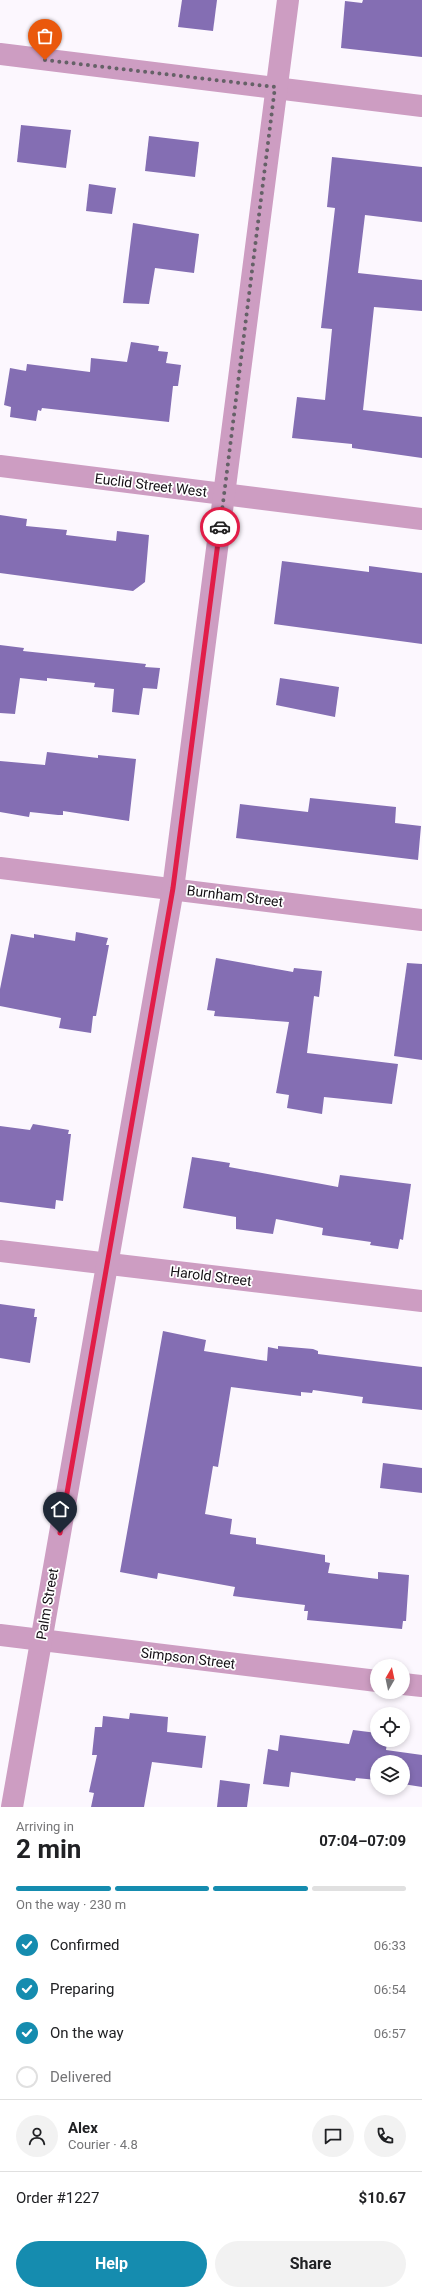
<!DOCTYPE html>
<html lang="en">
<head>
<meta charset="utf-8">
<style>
	body { margin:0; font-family:Roboto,sans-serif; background:#f2f2f2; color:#202124; height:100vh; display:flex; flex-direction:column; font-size:15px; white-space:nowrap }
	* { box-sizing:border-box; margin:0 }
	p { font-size:13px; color:#757577 }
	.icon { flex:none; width:22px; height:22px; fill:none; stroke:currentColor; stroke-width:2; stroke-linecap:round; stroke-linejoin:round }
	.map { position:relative; height:1807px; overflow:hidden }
	.panel { display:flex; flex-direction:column; background:#fff; flex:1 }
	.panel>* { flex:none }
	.needle { width:26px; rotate:9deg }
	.controls { position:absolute; left:370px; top:1659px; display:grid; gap:8px }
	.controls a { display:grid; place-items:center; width:40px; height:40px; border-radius:50%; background:#fff; box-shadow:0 2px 6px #0003; font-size:20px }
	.pin { position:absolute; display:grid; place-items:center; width:34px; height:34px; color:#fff; margin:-41px -17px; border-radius:50% 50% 50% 0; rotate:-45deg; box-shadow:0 0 4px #0007 }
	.pin .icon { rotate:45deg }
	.courier { position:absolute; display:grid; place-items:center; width:40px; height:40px; margin:-20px; border:3px solid #e11d48; border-radius:50%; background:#fff; color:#222; box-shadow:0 1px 5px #0007 }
	.headline em { font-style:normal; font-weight:700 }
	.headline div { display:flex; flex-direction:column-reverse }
	.headline { display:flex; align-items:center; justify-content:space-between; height:68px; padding:0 16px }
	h1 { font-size:26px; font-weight:700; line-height:30px }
	.bar { display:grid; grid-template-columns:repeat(4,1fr); gap:6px 4px; align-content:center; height:48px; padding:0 16px }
	.bar i { height:5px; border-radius:3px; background:#e0e0e0 }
	.bar .on { background:#158caf }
	.bar p { grid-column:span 4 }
	.line { display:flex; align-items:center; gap:10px; padding:0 16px; border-top:1px solid #e0e0e0 }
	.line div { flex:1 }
	.round { display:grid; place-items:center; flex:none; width:42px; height:42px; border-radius:21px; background:#f2f2f2 }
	ol { padding:0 16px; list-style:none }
	li { display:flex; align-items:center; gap:12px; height:44px }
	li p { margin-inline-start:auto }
	li .icon { padding:4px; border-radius:50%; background:#158caf; color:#fff; stroke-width:4 }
	li:last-child { color:#757577 }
	li i { width:22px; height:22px; border:2px solid #e0e0e0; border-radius:50% }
	.button { display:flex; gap:8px; margin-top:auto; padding:8px 16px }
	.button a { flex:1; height:46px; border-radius:24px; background:#158caf; color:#fff; font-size:16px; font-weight:700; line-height:46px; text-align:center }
	.button a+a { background:#f2f2f2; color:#202124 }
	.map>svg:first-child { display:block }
	.building { fill:#846eb3 }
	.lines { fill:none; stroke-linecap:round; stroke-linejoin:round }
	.minor { stroke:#cd9dc2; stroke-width:22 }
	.done { stroke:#656167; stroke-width:4; stroke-dasharray:0 7.2 }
	.route { stroke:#e11d48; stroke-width:5 }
	.labels { text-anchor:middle; stroke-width:3.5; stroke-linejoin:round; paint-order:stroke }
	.street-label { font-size:14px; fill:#141015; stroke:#fff }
</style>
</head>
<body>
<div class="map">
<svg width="422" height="1807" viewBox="0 0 422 1807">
	<rect width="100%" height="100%" fill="#fcf7fe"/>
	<g class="building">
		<polygon points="182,0 217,0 213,31 178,27"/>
		<polygon points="363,0 422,0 422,57 341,48 345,1 362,3"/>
		<polygon points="21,125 71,130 66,168 17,162"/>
		<polygon points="149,136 199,142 195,177 145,171"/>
		<polygon points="332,157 422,167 422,222 365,215 358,273 422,280 422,311 374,307 363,410 422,417 422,458 352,448 352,444 292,438 297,397 325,400 332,329 321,328 335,208 327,207"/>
		<polygon points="89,184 116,188 112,214 86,211"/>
		<polygon points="133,223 199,234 194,273 155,268 149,304 123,303"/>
		<polygon points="131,342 159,346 158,351 168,352 166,363 181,365 178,386 173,386 169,422 42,408 41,411 38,410 36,421 10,417 11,407 4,405 10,368 26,371 27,364 90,372 91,358 127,362"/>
		<polygon points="0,515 27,519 26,526 67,530 66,535 116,541 117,531 149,535 145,582 133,591 0,573"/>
		<polygon points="282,561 369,572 369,566 422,573 422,644 274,624"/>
		<polygon points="0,645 24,648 23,651 146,664 145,667 160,668 157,689 143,688 139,715 112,712 114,689 94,687 95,683 47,678 47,681 20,678 15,714 0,713"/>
		<polygon points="280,678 339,687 335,717 276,705"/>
		<polygon points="47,752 98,758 98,755 136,759 129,821 63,811 63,815 58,815 30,812 29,817 0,812 0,761 45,765"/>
		<polygon points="310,798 396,807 395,823 421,826 418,860 236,838 240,804 308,812"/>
		<polygon points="76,932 108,938 106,945 109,945 96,1016 93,1016 91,1033 59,1028 61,1018 0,1006 0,989 11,934 34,938 34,934 75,941"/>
		<polygon points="216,958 293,972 294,968 322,971 319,997 314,996 307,1053 398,1064 392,1104 324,1097 322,1114 287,1108 289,1095 276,1093 289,1022 214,1016 215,1011 207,1010"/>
		<polygon points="407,963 422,964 422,1060 394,1056"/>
		<polygon points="33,1124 69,1130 68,1134 71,1134 63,1201 56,1200 55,1209 0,1202 0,1126 30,1130"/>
		<polygon points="192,1157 230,1163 229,1167 338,1187 340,1175 411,1184 403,1240 400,1239 398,1249 370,1245 371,1242 322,1235 323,1228 276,1219 273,1234 236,1229 236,1217 183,1208"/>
		<polygon points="0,1304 35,1309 34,1317 37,1317 30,1363 0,1358"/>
		<polygon points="163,1331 206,1340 204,1351 267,1361 268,1347 278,1349 278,1346 313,1349 318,1351 318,1354 422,1367 422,1410 362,1403 363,1397 313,1390 312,1393 301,1392 301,1396 231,1387 218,1467 213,1466 205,1514 232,1519 230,1534 256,1538 256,1544 325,1555 325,1562 330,1563 328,1573 378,1579 378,1572 409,1575 406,1621 403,1621 402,1629 307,1620 308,1611 304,1611 305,1605 233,1596 235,1587 158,1573 157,1579 120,1572"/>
		<polygon points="383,1463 422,1468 422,1493 380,1488"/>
		<polygon points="130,1713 168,1717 167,1732 206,1736 202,1768 152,1762 144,1807 91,1807 94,1793 89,1792 97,1755 92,1755 95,1727 102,1727 103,1716 129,1719"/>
		<polygon points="353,1730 377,1733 377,1740 385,1740 385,1743 387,1743 386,1750 422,1755 422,1787 403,1784 403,1762 377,1762 377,1780 356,1778 355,1781 291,1772 289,1787 263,1784 268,1749 278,1751 280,1735 349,1744"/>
		<polygon points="220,1780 250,1784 247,1807 217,1807"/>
	</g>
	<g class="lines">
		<g class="minor">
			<polyline points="0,54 422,106"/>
			<polyline points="0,466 422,519"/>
			<polyline points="0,868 422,920"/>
			<polyline points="0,1251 422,1301"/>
			<polyline points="0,1635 377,1681"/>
			<polyline points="403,1684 422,1686"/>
			<polyline points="12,1807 173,889 288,0"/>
		</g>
	</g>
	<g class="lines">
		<polyline class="done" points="45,60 275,87 220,527"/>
		<polyline class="route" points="60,1533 173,888 220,527"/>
	</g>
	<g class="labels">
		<g class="street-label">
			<text transform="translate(151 485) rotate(7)" y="5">Euclid Street West</text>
			<text transform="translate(235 896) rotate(7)" y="5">Burnham Street</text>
			<text transform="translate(211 1276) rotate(7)" y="5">Harold Street</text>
			<text transform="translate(47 1604) rotate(-80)" y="5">Palm Street</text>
			<text transform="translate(188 1658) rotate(7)" y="5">Simpson Street</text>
		</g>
	</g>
</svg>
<div class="controls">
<a><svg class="needle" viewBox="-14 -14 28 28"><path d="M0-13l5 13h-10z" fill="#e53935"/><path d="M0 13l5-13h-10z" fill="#757577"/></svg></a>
<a><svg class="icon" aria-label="locate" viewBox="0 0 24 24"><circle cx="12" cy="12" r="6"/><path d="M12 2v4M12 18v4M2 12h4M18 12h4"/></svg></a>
<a><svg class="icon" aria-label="layers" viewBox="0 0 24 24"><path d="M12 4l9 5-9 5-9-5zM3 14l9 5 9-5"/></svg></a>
</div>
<div class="pin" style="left:45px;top:60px;background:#ea580c"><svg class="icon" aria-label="bag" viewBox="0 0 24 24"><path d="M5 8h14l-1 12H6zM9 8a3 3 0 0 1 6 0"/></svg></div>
<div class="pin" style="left:60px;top:1533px;background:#1f2937"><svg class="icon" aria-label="home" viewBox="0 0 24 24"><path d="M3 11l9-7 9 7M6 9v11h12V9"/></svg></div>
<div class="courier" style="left:220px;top:527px"><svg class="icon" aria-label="car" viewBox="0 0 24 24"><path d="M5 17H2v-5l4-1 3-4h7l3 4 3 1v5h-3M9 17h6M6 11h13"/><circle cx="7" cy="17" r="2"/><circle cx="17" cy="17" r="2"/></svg></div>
</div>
<section class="panel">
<div class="headline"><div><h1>2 min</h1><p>Arriving in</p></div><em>07:04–07:09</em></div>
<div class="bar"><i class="on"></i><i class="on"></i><i class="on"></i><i></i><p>On the way · 230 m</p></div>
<ol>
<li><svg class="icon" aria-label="check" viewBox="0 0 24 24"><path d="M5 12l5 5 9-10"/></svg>Confirmed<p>06:33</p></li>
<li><svg class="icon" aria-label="check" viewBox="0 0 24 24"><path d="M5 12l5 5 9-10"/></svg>Preparing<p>06:54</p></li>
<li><svg class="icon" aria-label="check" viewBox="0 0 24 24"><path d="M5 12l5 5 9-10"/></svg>On the way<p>06:57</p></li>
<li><i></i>Delivered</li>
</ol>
<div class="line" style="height:72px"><a class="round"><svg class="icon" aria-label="person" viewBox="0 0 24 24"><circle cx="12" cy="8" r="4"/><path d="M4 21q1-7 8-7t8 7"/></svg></a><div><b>Alex</b><p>Courier · 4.8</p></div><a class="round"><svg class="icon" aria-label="chat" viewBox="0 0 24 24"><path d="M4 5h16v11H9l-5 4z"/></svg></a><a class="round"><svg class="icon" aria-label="phone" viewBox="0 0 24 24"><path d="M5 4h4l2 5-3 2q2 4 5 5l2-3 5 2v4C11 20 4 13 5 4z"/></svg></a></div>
<div class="line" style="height:52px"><div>Order #1227</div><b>$10.67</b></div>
<div class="button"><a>Help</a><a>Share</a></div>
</section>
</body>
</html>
